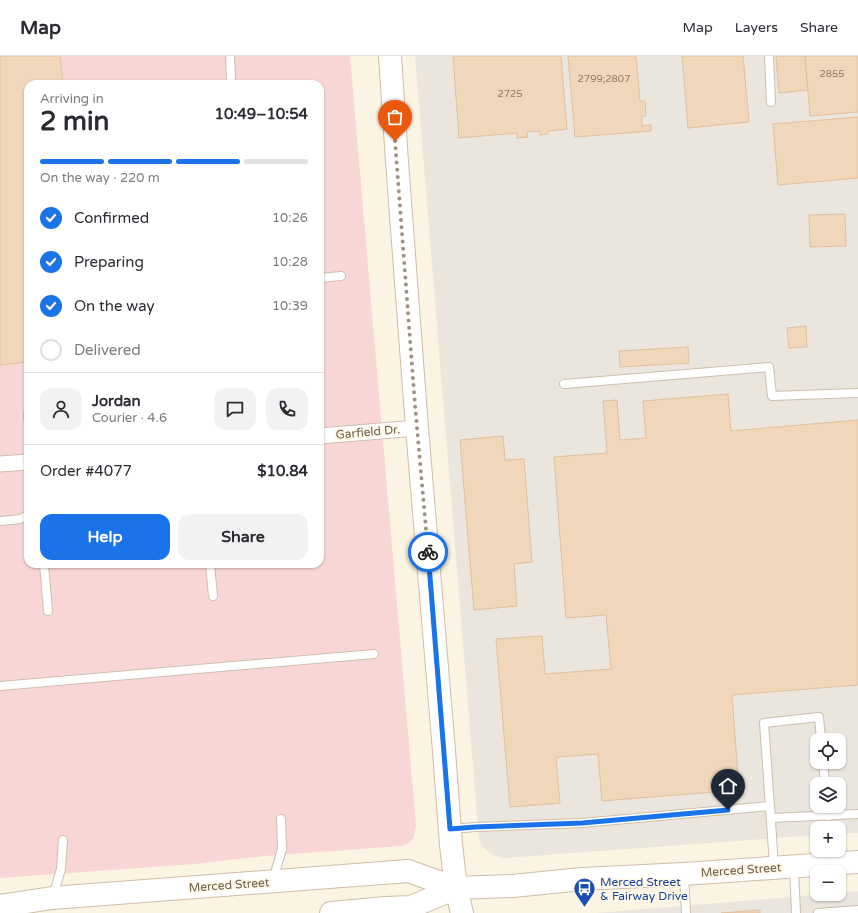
<!DOCTYPE html>
<html lang="en">
<head>
<meta charset="utf-8">
<style>
	body { margin:0; font-family:"Varela Round",sans-serif; background:#f2f2f3; color:#2b2b33; height:100vh; display:flex; flex-direction:column; font-size:15px; white-space:nowrap }
	* { box-sizing:border-box; margin:0 }
	p { font-size:13px; color:#7c7c81 }
	.icon { flex:none; width:22px; height:22px; fill:none; stroke:currentColor; stroke-width:2; stroke-linecap:round; stroke-linejoin:round }
	.map { position:relative; flex:1; overflow:hidden }
	.panel { position:absolute; left:24px; top:24px; width:300px; height:488px; display:flex; flex-direction:column; background:#fff; border-radius:12px; box-shadow:0 1px 3px #0004 }
	.panel>* { flex:none }
	.buttons { position:absolute; left:810px; top:677px; display:grid; gap:8px }
	.buttons a { display:grid; place-items:center; width:36px; height:36px; border-radius:8px; background:#fff; box-shadow:0 1px 3px #0004; font-size:20px }
	.pin { position:absolute; display:grid; place-items:center; width:34px; height:34px; color:#fff; margin:-41px -17px; border-radius:50% 50% 50% 0; rotate:-45deg; box-shadow:0 0 4px #0007 }
	.pin .icon { rotate:45deg }
	.courier { position:absolute; display:grid; place-items:center; width:40px; height:40px; margin:-20px; border:3px solid #1a73e8; border-radius:50%; background:#fff; color:#222; box-shadow:0 1px 5px #0007 }
	.overview em { font-style:normal; font-weight:700 }
	.overview div { display:flex; flex-direction:column-reverse }
	.overview { display:flex; align-items:center; justify-content:space-between; height:68px; padding:0 16px }
	h1 { font-size:26px; font-weight:700; line-height:30px }
	.bar { display:grid; grid-template-columns:repeat(4,1fr); gap:6px 4px; align-content:center; height:48px; padding:0 16px }
	.bar i { height:5px; border-radius:3px; background:#e1e1e2 }
	.bar .active { background:#1a73e8 }
	.bar p { grid-column:span 4 }
	.line { display:flex; align-items:center; gap:10px; padding:0 16px; border-top:1px solid #e1e1e2 }
	.line div { flex:1 }
	.round { display:grid; place-items:center; flex:none; width:42px; height:42px; border-radius:12px; background:#f2f2f3 }
	ol { padding:0 16px; list-style:none }
	li { display:flex; align-items:center; gap:12px; height:44px }
	li p { margin-inline-start:auto }
	li .icon { padding:4px; border-radius:50%; background:#1a73e8; color:#fff; stroke-width:4 }
	li:last-child { color:#7c7c81 }
	li i { width:22px; height:22px; border:2px solid #e1e1e2; border-radius:50% }
	.action { display:flex; gap:8px; margin-top:auto; padding:8px 16px }
	.action a { flex:1; height:46px; border-radius:12px; background:#1a73e8; color:#fff; font-size:16px; font-weight:700; line-height:46px; text-align:center }
	.action a+a { background:#f2f2f3; color:#2b2b33 }
	header { display:flex; align-items:center; gap:24px; box-sizing:border-box; height:56px; padding:0 20px; background:#fff; border-bottom:1px solid #e1e1e2 }
	header strong { font-size:19px }
	nav { display:flex; gap:22px; margin-inline-start:auto; font-size:14px }
	.map>svg:first-child { display:block }
	.industrial { fill:#eae5dd; fill-rule:evenodd }
	.medical { fill:#f9d6d6; fill-rule:evenodd }
	.building { fill:#f0d6bb; stroke:#e2be9c }
	.lines { fill:none; stroke-linecap:round; stroke-linejoin:round }
	.lane-casing { stroke:#cebfac; stroke-width:10 }
	.street-casing { stroke:#cebfac; stroke-width:17 }
	.secondary-casing { stroke:#cfbda7; stroke-width:24 }
	.lane { stroke:#fff; stroke-width:8 }
	.street { stroke:#fff; stroke-width:15 }
	.secondary { stroke:#fff; stroke-width:22 }
	.done { stroke:#a2917f; stroke-width:4; stroke-dasharray:0 7.2 }
	.route { stroke:#1a73e8; stroke-width:5 }
	.labels { text-anchor:middle; stroke-width:3.5; stroke-linejoin:round; paint-order:stroke }
	.number-label { font-size:10px; fill:#927a66 }
	.street-label { font-size:12px; fill:#725c49; stroke:#fef8e8 }
	.transit-label { font-size:12px; fill:#164399; stroke:#fef8e8; text-anchor:start }
</style>
</head>
<body>
<header>
<strong>Map</strong>
<nav><a>Map</a><a>Layers</a><a>Share</a></nav>
</header>
<div class="map">
<svg width="858" height="857" viewBox="0 0 858 857">
	<rect width="100%" height="100%" fill="#fbf4e2"/>
	<g class="industrial">
		<path d="M415 0H858V777L839 778V772H817V779L505 802 495 800 488 796 483 791 479 783ZM817 684H839V706H817ZM817 728H839V750H817Z"/>
		<polygon points="858,835 858,857 596,857 827,838 839,838 839,837"/>
	</g>
	<path class="medical" d="M0 0H350L416 770 414 781 409 787 401 790 265 800 194 808 0 822ZM28 28H320V508H28Z"/>
	<g class="building">
		<polygon points="0,0 60,0 63,28 28,28 28,306 0,309"/>
		<polygon points="453,0 561,0 567,73 548,75 548,78 540,79 540,75 527,76 528,81 517,82 517,77 459,82"/>
		<polygon points="568,0 636,0 640,45 645,45 646,60 642,60 642,70 651,69 651,75 575,81"/>
		<polygon points="682,0 743,0 749,66 688,72"/>
		<polygon points="776,0 805,0 808,34 779,37"/>
		<polygon points="805,0 858,0 858,56 810,60"/>
		<polygon points="858,61 858,122 778,129 773,68"/>
		<polygon points="845,158 846,190 810,191 809,159"/>
		<polygon points="806,270 807,291 789,292 787,272"/>
		<polygon points="688,291 689,307 620,311 619,295"/>
		<polygon points="728,338 731,375 858,364 858,629 732,639 739,734 602,745 598,698 556,701 560,747 510,751 496,583 542,580 545,618 611,613 606,559 566,562 554,401 607,397 603,345 617,344 620,384 646,382 643,345"/>
		<polygon points="503,380 505,404 524,403 532,506 514,508 517,550 474,554 460,384"/>
		<polygon points="760,854 760,857 721,857"/>
	</g>
	<g class="lines">
		<defs>
			<g id="lane">
				<polyline points="769,0 771,46"/>
				<polyline points="230,28 231,22 230,0"/>
				<polyline points="320,222 341,220"/>
				<polyline points="564,328 769,311 772,340 858,337"/>
				<polyline points="28,358 28,362"/>
				<polyline points="0,465 20,463 28,459"/>
				<polyline points="44,508 48,555"/>
				<polyline points="210,508 213,540"/>
				<polyline points="0,630 374,598"/>
				<polyline points="823,706 825,728"/>
				<polyline points="770,750 764,667 819,661 821,684"/>
				<polyline points="828,750 828,760"/>
				<polyline points="771,762 858,758"/>
				<polyline points="451,773 475,771 582,767 770,750 774,811"/>
				<polyline points="794,811 796,857"/>
				<polyline points="684,818 686,857"/>
				<polyline points="273,824 282,793 281,763"/>
				<polyline points="53,840 61,813 63,784"/>
				<polyline points="818,857 858,854"/>
			</g>
			<g id="street">
				<polyline points="320,380 417,372"/>
				<polyline points="0,408 28,406"/>
			</g>
			<g id="secondary">
				<polyline points="390,0 397,106 417,372 444,695 451,789 456,832 462,857"/>
				<polyline points="0,850 52,842 408,815 456,832"/>
				<polyline points="331,857 386,852 411,851 456,832 513,830 582,823 684,818 858,806"/>
			</g>
		</defs>
		<use href="#lane" class="lane-casing"/>
		<use href="#street" class="street-casing"/>
		<use href="#secondary" class="secondary-casing"/>
		<use href="#lane" class="lane"/>
		<use href="#street" class="street"/>
		<use href="#secondary" class="secondary"/>
	</g>
	<g class="lines">
		<polyline class="done" points="395,85 415,349 428,496"/>
		<polyline class="route" points="428,496 450,773 475,771 582,767 728,754"/>
	</g>
	<defs>
		<symbol id="bus-pin" viewBox="-11 -11 22 30"><path d="M0 17L-7.5 6A9.5 9.5 0 1 1 7.5 6Z" fill="#1a4fb4" stroke="#fef8e8"/><path d="M-5-6H5V4H4V6H2V4H-2V6H-4V4H-5ZM-3.5-4V0h7V-4ZM-3.5 1.2v1.5H-2V1.2ZM2 1.2v1.5H3.5V1.2Z" fill="#fff"/></symbol>
	</defs>
	<g fill-rule="evenodd">
		<use href="#bus-pin" x="572" y="820" width="25" height="34"/>
	</g>
	<g class="labels">
		<g class="number-label">
			<text x="832" y="21">2855</text>
			<text x="604" y="26">2799;2807</text>
			<text x="510" y="41">2725</text>
		</g>
		<g class="street-label">
			<text transform="translate(368 376) rotate(-5)" y="4">Garfield Dr.</text>
			<text transform="translate(741 814) rotate(-4)" y="4">Merced Street</text>
			<text transform="translate(229 829) rotate(-4)" y="4">Merced Street</text>
		</g>
		<g class="transit-label">
			<text x="600" y="830">Merced Street<tspan x="600" dy="14">&amp; Fairway Drive</tspan></text>
		</g>
	</g>
</svg>
<div class="buttons">
<a><svg class="icon" aria-label="locate" viewBox="0 0 24 24"><circle cx="12" cy="12" r="6"/><path d="M12 2v4M12 18v4M2 12h4M18 12h4"/></svg></a>
<a><svg class="icon" aria-label="layers" viewBox="0 0 24 24"><path d="M12 4l9 5-9 5-9-5zM3 14l9 5 9-5"/></svg></a>
<a>+</a>
<a>−</a>
</div>
<div class="pin" style="left:395px;top:85px;background:#ea580c"><svg class="icon" aria-label="bag" viewBox="0 0 24 24"><path d="M5 8h14l-1 12H6zM9 8a3 3 0 0 1 6 0"/></svg></div>
<div class="pin" style="left:728px;top:754px;background:#1f2937"><svg class="icon" aria-label="home" viewBox="0 0 24 24"><path d="M3 11l9-7 9 7M6 9v11h12V9"/></svg></div>
<div class="courier" style="left:428px;top:496px"><svg class="icon" aria-label="bike" viewBox="0 0 24 24"><circle cx="6" cy="16" r="4"/><circle cx="18" cy="16" r="4"/><path d="M6 16l4-8h5l3 8M10 8l3 8H6M13 5h3"/></svg></div>
<section class="panel">
<div class="overview"><div><h1>2 min</h1><p>Arriving in</p></div><em>10:49–10:54</em></div>
<div class="bar"><i class="active"></i><i class="active"></i><i class="active"></i><i></i><p>On the way · 220 m</p></div>
<ol>
<li><svg class="icon" aria-label="check" viewBox="0 0 24 24"><path d="M5 12l5 5 9-10"/></svg>Confirmed<p>10:26</p></li>
<li><svg class="icon" aria-label="check" viewBox="0 0 24 24"><path d="M5 12l5 5 9-10"/></svg>Preparing<p>10:28</p></li>
<li><svg class="icon" aria-label="check" viewBox="0 0 24 24"><path d="M5 12l5 5 9-10"/></svg>On the way<p>10:39</p></li>
<li><i></i>Delivered</li>
</ol>
<div class="line" style="height:72px"><a class="round"><svg class="icon" aria-label="person" viewBox="0 0 24 24"><circle cx="12" cy="8" r="4"/><path d="M4 21q1-7 8-7t8 7"/></svg></a><div><b>Jordan</b><p>Courier · 4.6</p></div><a class="round"><svg class="icon" aria-label="chat" viewBox="0 0 24 24"><path d="M4 5h16v11H9l-5 4z"/></svg></a><a class="round"><svg class="icon" aria-label="phone" viewBox="0 0 24 24"><path d="M5 4h4l2 5-3 2q2 4 5 5l2-3 5 2v4C11 20 4 13 5 4z"/></svg></a></div>
<div class="line" style="height:52px"><div>Order #4077</div><b>$10.84</b></div>
<div class="action"><a>Help</a><a>Share</a></div>
</section>
</div>
</body>
</html>
